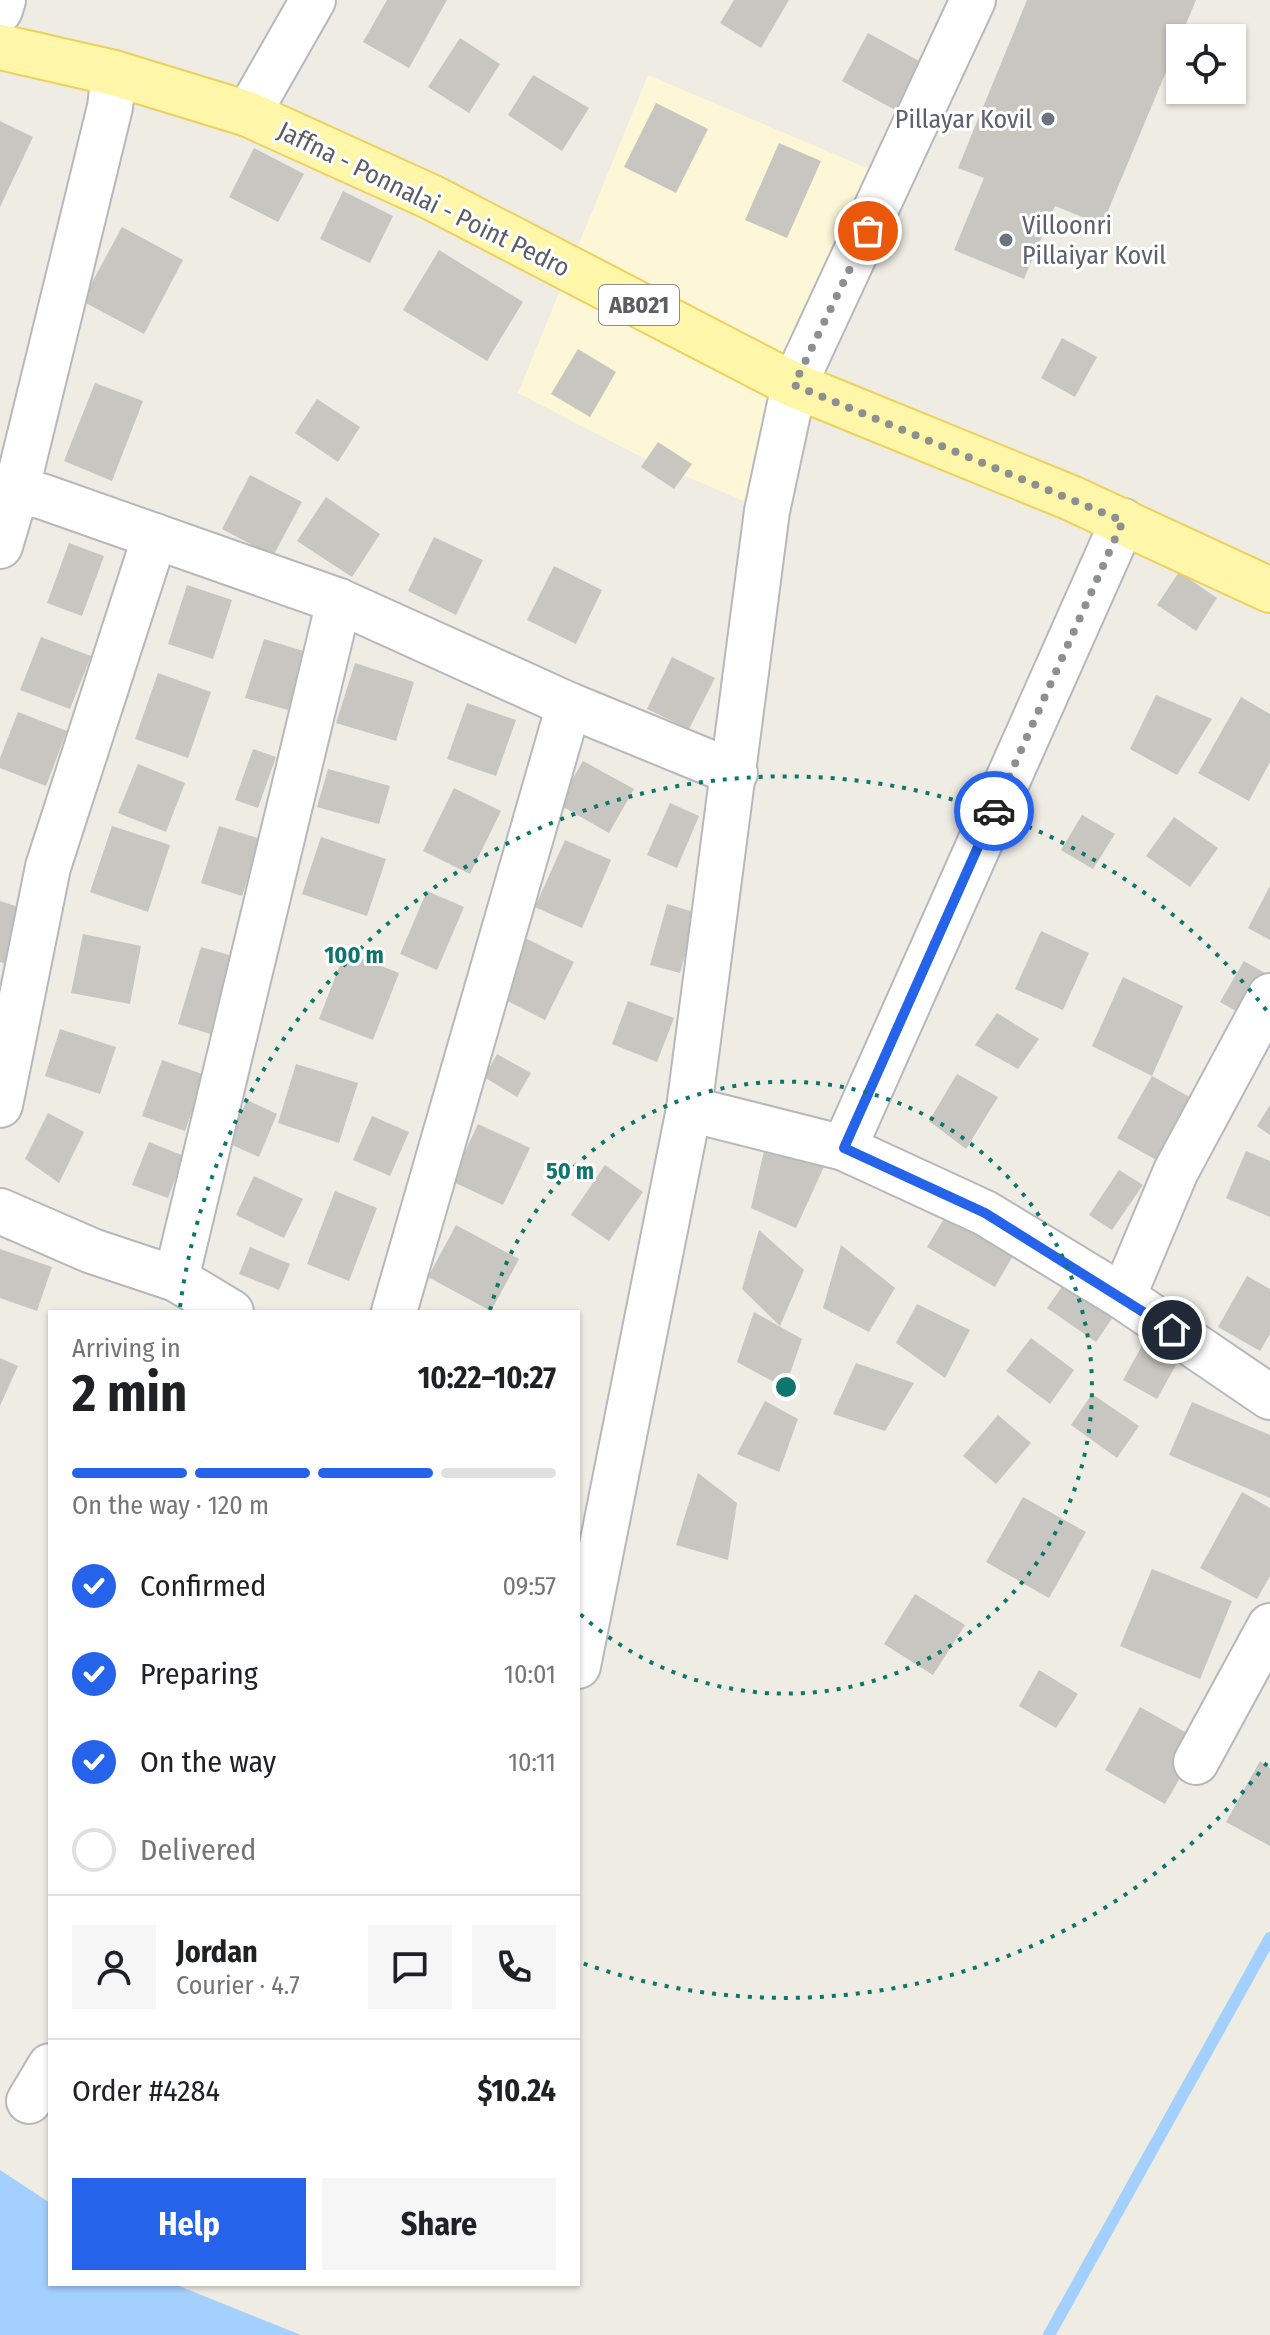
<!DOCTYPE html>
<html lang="en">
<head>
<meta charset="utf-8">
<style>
	body { margin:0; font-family:"Fira Sans Condensed",sans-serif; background:#f6f6f6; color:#202124; height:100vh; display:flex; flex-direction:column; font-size:30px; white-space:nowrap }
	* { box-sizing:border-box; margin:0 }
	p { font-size:26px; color:#757577 }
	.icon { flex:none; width:44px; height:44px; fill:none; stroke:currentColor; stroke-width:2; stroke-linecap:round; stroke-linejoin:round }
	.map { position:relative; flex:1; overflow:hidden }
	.panel { position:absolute; left:48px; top:1310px; width:532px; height:976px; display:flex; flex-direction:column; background:#fff; border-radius:0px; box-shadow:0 2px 6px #0004 }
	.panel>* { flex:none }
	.buttons { position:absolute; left:1166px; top:24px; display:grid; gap:16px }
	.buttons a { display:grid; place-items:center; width:80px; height:80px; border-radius:0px; background:#fff; box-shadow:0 2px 6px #0004; font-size:40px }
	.pin { position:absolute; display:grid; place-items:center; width:68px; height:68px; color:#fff; margin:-34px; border:4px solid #fff; border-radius:50%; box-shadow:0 2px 8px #0007 }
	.courier { position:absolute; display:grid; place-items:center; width:80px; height:80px; margin:-40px; border:6px solid #2563eb; border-radius:50%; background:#fff; color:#222; box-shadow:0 2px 10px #0007 }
	.head em { font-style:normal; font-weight:700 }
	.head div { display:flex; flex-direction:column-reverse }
	.head { display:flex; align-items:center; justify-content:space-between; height:136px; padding:0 24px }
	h1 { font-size:52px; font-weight:700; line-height:60px }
	.bar { display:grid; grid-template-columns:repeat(4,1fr); gap:12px 8px; align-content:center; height:96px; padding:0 24px }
	.bar i { height:10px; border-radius:6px; background:#e0e0e0 }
	.bar .on { background:#2563eb }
	.bar p { grid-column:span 4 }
	.line { display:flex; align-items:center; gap:20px; padding:0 24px; border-top:2px solid #e0e0e0 }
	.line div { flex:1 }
	.round { display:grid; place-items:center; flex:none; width:84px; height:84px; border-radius:0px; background:#f6f6f6 }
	ol { padding:0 24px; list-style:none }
	li { display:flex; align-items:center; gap:24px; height:88px }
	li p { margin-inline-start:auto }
	li .icon { padding:8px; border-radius:50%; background:#2563eb; color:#fff; stroke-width:4 }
	li:last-child { color:#757577 }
	li i { width:44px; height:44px; border:4px solid #e0e0e0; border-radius:50% }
	.action { display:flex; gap:16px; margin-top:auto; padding:16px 24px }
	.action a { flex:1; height:92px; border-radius:0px; background:#2563eb; color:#fff; font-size:32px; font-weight:700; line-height:92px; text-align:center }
	.action a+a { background:#f6f6f6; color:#202124 }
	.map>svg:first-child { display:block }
	.commercial { fill:#fdf7d8 }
	.water { fill:#a3d0fe }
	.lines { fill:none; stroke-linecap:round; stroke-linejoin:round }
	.stream { stroke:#a3d0fe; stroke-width:12 }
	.building { fill:#c8c6c0 }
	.street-casing { stroke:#b5b8bd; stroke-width:48 }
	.primary-casing { stroke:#efd05a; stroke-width:48 }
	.street { stroke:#fff; stroke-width:44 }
	.primary { stroke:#fef6a8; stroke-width:44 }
	.done { stroke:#8e9090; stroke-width:8; stroke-dasharray:0 14.4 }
	.route { stroke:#2563eb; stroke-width:10 }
	.ring { fill:none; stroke:#0f766e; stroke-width:4; stroke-dasharray:4 8 }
	.worship-dot { fill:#6b7280; stroke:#fff; stroke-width:3 }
	.labels { text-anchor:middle; stroke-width:6; stroke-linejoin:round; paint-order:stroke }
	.shield { fill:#fff; stroke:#8c8e92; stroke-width:2 }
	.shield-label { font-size:24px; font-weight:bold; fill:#5b5e63 }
	.worship-label { font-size:26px; fill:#5b616d; stroke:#fff; text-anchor:end }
	.street-label { font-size:26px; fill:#5b5e63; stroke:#fff }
	.centre { fill:#0f766e; stroke:#fff; stroke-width:4 }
	.ring-label { font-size:24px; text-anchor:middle; font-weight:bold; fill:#0f766e; stroke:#fff; stroke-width:6; stroke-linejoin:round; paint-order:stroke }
</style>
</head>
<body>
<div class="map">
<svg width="1270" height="2335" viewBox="0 0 1270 2335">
	<rect width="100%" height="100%" fill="#eeece3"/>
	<polygon class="commercial" points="648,75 893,179 767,511 641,457 518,393"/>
	<polygon class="water" points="0,2170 50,2203 50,2284 174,2284 301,2335 0,2335"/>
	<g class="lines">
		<polyline class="stream" points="1049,2335 1270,1938"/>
	</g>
	<g class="building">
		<polygon points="387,0 447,0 409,68 363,42"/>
		<polygon points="734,0 789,0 761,48 720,23"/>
		<polygon points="1027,0 1196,0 1102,225 1055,206 1024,279 954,250 984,178 958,168"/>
		<polygon points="868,33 921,62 895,110 842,81"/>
		<polygon points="460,38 500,64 469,113 428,87"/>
		<polygon points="533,75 589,108 562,151 508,115"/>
		<polygon points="656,103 708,129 676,193 624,167"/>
		<polygon points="0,121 33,137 0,207"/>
		<polygon points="779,143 821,161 787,238 745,220"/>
		<polygon points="254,148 304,174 278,222 229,197"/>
		<polygon points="343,191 393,216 370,263 320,239"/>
		<polygon points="122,227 183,260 144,334 82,301"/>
		<polygon points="439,250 523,302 487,361 403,310"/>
		<polygon points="1062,338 1097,357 1075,397 1041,378"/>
		<polygon points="578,349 616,372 590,417 551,394"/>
		<polygon points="95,383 143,401 112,481 64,461"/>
		<polygon points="317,399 360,427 338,462 295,433"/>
		<polygon points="658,442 692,464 674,489 641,467"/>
		<polygon points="250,475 302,502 273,556 222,529"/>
		<polygon points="326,497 380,534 352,577 297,541"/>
		<polygon points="434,537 483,560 456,615 408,591"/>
		<polygon points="69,543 104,556 82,616 47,603"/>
		<polygon points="554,566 602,590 576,644 527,620"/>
		<polygon points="1179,572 1217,598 1196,631 1157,605"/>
		<polygon points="187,585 232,600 213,659 168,644"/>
		<polygon points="41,637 91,656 70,709 20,690"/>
		<polygon points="264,639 307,652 288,710 245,698"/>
		<polygon points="672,657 715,678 689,729 647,709"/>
		<polygon points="355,663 414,682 396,741 336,723"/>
		<polygon points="158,673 211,692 188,758 135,739"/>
		<polygon points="1156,695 1212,719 1177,775 1130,749"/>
		<polygon points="1241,697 1270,714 1270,762 1249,801 1198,773"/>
		<polygon points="467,703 516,720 496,776 447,759"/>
		<polygon points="18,712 67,731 46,786 0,768 0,758"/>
		<polygon points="253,749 276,757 258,808 235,800"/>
		<polygon points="583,761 634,789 609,833 558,804"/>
		<polygon points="138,764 185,783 166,832 118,813"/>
		<polygon points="328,769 390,786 379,824 317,807"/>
		<polygon points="454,788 501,811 470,874 423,851"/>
		<polygon points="670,803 699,816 677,868 647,855"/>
		<polygon points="1082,815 1115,834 1093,869 1061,850"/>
		<polygon points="1174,817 1218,848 1190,887 1146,856"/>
		<polygon points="112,826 170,845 148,912 90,892"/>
		<polygon points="219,826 261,839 242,896 201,883"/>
		<polygon points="321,837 386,859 367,916 302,894"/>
		<polygon points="565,840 611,860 582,928 535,907"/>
		<polygon points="1270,886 1270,940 1248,928"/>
		<polygon points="427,891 464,907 437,970 400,954"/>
		<polygon points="0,901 25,909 6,964 0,962"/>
		<polygon points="667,904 697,913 680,973 650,965"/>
		<polygon points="1041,931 1089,953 1063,1010 1015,989"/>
		<polygon points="83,934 141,946 130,1004 71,993"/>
		<polygon points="523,937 574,962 545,1020 494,994"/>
		<polygon points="201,947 240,958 217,1036 178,1024"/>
		<polygon points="345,952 399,973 373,1040 319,1019"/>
		<polygon points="1244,961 1270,976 1250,1019 1220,1002"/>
		<polygon points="1123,977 1183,1006 1152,1076 1211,1109 1176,1171 1117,1138 1152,1076 1092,1046"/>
		<polygon points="628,1001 674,1018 657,1062 612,1044"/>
		<polygon points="997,1013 1039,1039 1018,1069 975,1045"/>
		<polygon points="60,1029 116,1047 100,1094 45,1076"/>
		<polygon points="497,1054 531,1073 517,1097 484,1077"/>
		<polygon points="162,1060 205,1075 185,1131 142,1116"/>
		<polygon points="296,1064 358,1083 339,1143 278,1123"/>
		<polygon points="957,1074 998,1097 966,1149 929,1121"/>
		<polygon points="247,1100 277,1114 259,1157 228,1143"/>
		<polygon points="1270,1105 1270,1135 1257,1126"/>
		<polygon points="48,1113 84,1132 59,1183 25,1159"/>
		<polygon points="372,1116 409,1132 390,1176 353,1160"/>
		<polygon points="478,1124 530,1148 503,1205 451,1181"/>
		<polygon points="768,1133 827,1160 796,1228 751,1208"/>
		<polygon points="149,1142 184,1156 168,1198 132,1185"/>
		<polygon points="1246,1151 1270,1161 1270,1217 1226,1198"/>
		<polygon points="605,1165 643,1192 609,1241 571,1215"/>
		<polygon points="1119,1170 1143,1185 1112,1230 1089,1215"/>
		<polygon points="254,1176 303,1199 284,1238 236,1215"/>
		<polygon points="335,1191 377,1208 349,1281 307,1264"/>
		<polygon points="951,1207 1018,1247 995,1287 927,1247"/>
		<polygon points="456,1225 519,1259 491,1311 428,1277"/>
		<polygon points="759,1230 804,1270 780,1326 742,1289"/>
		<polygon points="841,1245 895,1288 869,1332 823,1308"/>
		<polygon points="250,1247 290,1264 279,1290 239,1274"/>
		<polygon points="0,1249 52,1267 37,1311 0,1298"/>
		<polygon points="1247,1276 1270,1289 1270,1334 1260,1351 1218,1327"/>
		<polygon points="1069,1277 1117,1311 1096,1342 1047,1308"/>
		<polygon points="917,1304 970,1330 945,1378 896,1343"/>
		<polygon points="754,1312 802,1339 785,1388 737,1362"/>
		<polygon points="1031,1338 1074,1370 1050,1404 1006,1371"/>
		<polygon points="1143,1344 1177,1363 1157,1399 1123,1380"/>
		<polygon points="0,1358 18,1366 0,1406"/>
		<polygon points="856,1363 914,1383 885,1431 833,1414"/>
		<polygon points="1092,1394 1139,1426 1117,1458 1071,1425"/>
		<polygon points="765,1401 798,1419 779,1472 737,1454"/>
		<polygon points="1192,1402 1270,1435 1270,1498 1169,1455"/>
		<polygon points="998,1415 1031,1443 996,1484 963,1456"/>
		<polygon points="698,1473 737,1503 728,1560 676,1545"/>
		<polygon points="1242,1492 1270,1508 1270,1576 1257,1599 1200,1568"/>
		<polygon points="1023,1497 1086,1532 1049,1598 986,1562"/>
		<polygon points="1152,1569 1232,1601 1200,1679 1120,1646"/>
		<polygon points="915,1594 965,1625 933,1675 884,1644"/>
		<polygon points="1039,1670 1078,1694 1056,1728 1019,1706"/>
		<polygon points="1140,1707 1201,1741 1165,1804 1105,1770"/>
		<polygon points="1260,1761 1270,1768 1270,1846 1226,1822"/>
	</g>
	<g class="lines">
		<defs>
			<g id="street">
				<polyline points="0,10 3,0"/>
				<polyline points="248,114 313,0"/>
				<polyline points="16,492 110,107 114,73"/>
				<polyline points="0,546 16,492 41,496 339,601 569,705 735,773"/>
				<polyline points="0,1105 48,867 155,536"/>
				<polyline points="689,1109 844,1148 985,1213 1123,1297 1270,1397"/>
				<polyline points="844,1148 1123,521"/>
				<polyline points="0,1211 92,1251 176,1279 231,1312"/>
				<polyline points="176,1279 339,601"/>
				<polyline points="1123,1297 1176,1171 1270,996"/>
				<polyline points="394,1312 569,705"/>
				<polyline points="578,1666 689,1109 767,511 794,385 973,0"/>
				<polyline points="1196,1762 1270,1626"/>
				<polyline points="29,2101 50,2066"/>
			</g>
			<polyline id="primary" points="0,47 114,73 248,114 431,197 794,385 1071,498 1270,590"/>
		</defs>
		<use href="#street" class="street-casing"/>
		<use href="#primary" class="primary-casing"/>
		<use href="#street" class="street"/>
		<use href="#primary" class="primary"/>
	</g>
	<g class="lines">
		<polyline class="done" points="868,231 794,385 1123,521 994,811"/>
		<polyline class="route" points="994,811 844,1148 985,1213 1172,1330"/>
	</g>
	<g class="ring">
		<path d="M490 1310A306 306 0 1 1 579 1613"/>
		<path d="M1267 1763A611 611 0 0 1 582 1963M180 1307A611 611 0 0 1 1267 1011"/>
	</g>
	<g class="worship-dot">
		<circle cx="1048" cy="119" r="8"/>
		<circle cx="1006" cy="240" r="8"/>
	</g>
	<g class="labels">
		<rect class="shield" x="599" y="285" width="80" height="40" rx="6"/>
		<g class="shield-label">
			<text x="639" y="313">AB021</text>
		</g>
		<g class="worship-label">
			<text x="1032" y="128">Pillayar Kovil</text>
			<text x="1022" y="234" text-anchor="start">Villoonri<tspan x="1022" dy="30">Pillaiyar Kovil</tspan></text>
		</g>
		<g class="street-label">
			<text transform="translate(424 199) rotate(26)" y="9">Jaffna - Ponnalai - Point Pedro</text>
		</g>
	</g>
	<circle cx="786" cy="1387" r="12" class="centre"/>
	<g class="ring-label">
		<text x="354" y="963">100 m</text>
		<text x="570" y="1179">50 m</text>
	</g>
</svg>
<div class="buttons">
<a><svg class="icon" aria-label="locate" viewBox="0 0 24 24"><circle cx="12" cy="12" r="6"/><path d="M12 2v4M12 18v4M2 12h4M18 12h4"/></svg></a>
</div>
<div class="pin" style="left:868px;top:231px;background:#ea580c"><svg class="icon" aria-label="bag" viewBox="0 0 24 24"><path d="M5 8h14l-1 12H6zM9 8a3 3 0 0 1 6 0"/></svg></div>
<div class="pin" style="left:1172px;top:1330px;background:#1f2937"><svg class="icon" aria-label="home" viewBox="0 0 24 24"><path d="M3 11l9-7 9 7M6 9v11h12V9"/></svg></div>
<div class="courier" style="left:994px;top:811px"><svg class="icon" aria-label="car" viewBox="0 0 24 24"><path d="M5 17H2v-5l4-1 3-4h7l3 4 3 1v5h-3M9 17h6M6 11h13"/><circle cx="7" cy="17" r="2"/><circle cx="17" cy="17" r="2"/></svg></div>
<section class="panel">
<div class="head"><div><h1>2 min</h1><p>Arriving in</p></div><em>10:22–10:27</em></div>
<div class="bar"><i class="on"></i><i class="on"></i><i class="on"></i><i></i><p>On the way · 120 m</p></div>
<ol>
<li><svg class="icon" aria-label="check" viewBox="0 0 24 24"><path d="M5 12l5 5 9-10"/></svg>Confirmed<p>09:57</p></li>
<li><svg class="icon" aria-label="check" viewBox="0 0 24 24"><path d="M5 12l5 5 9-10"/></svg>Preparing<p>10:01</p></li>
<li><svg class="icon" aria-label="check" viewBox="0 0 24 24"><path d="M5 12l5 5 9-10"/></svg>On the way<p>10:11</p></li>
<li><i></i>Delivered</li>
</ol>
<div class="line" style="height:144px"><a class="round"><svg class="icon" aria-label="person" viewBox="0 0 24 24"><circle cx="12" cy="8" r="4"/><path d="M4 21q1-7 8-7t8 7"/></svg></a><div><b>Jordan</b><p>Courier · 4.7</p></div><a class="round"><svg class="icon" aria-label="chat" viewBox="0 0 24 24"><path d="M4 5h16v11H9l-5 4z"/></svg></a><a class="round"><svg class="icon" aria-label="phone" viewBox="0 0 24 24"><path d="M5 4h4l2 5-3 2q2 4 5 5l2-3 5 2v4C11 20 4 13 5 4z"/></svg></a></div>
<div class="line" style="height:104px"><div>Order #4284</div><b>$10.24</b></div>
<div class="action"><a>Help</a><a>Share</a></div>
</section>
</div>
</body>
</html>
